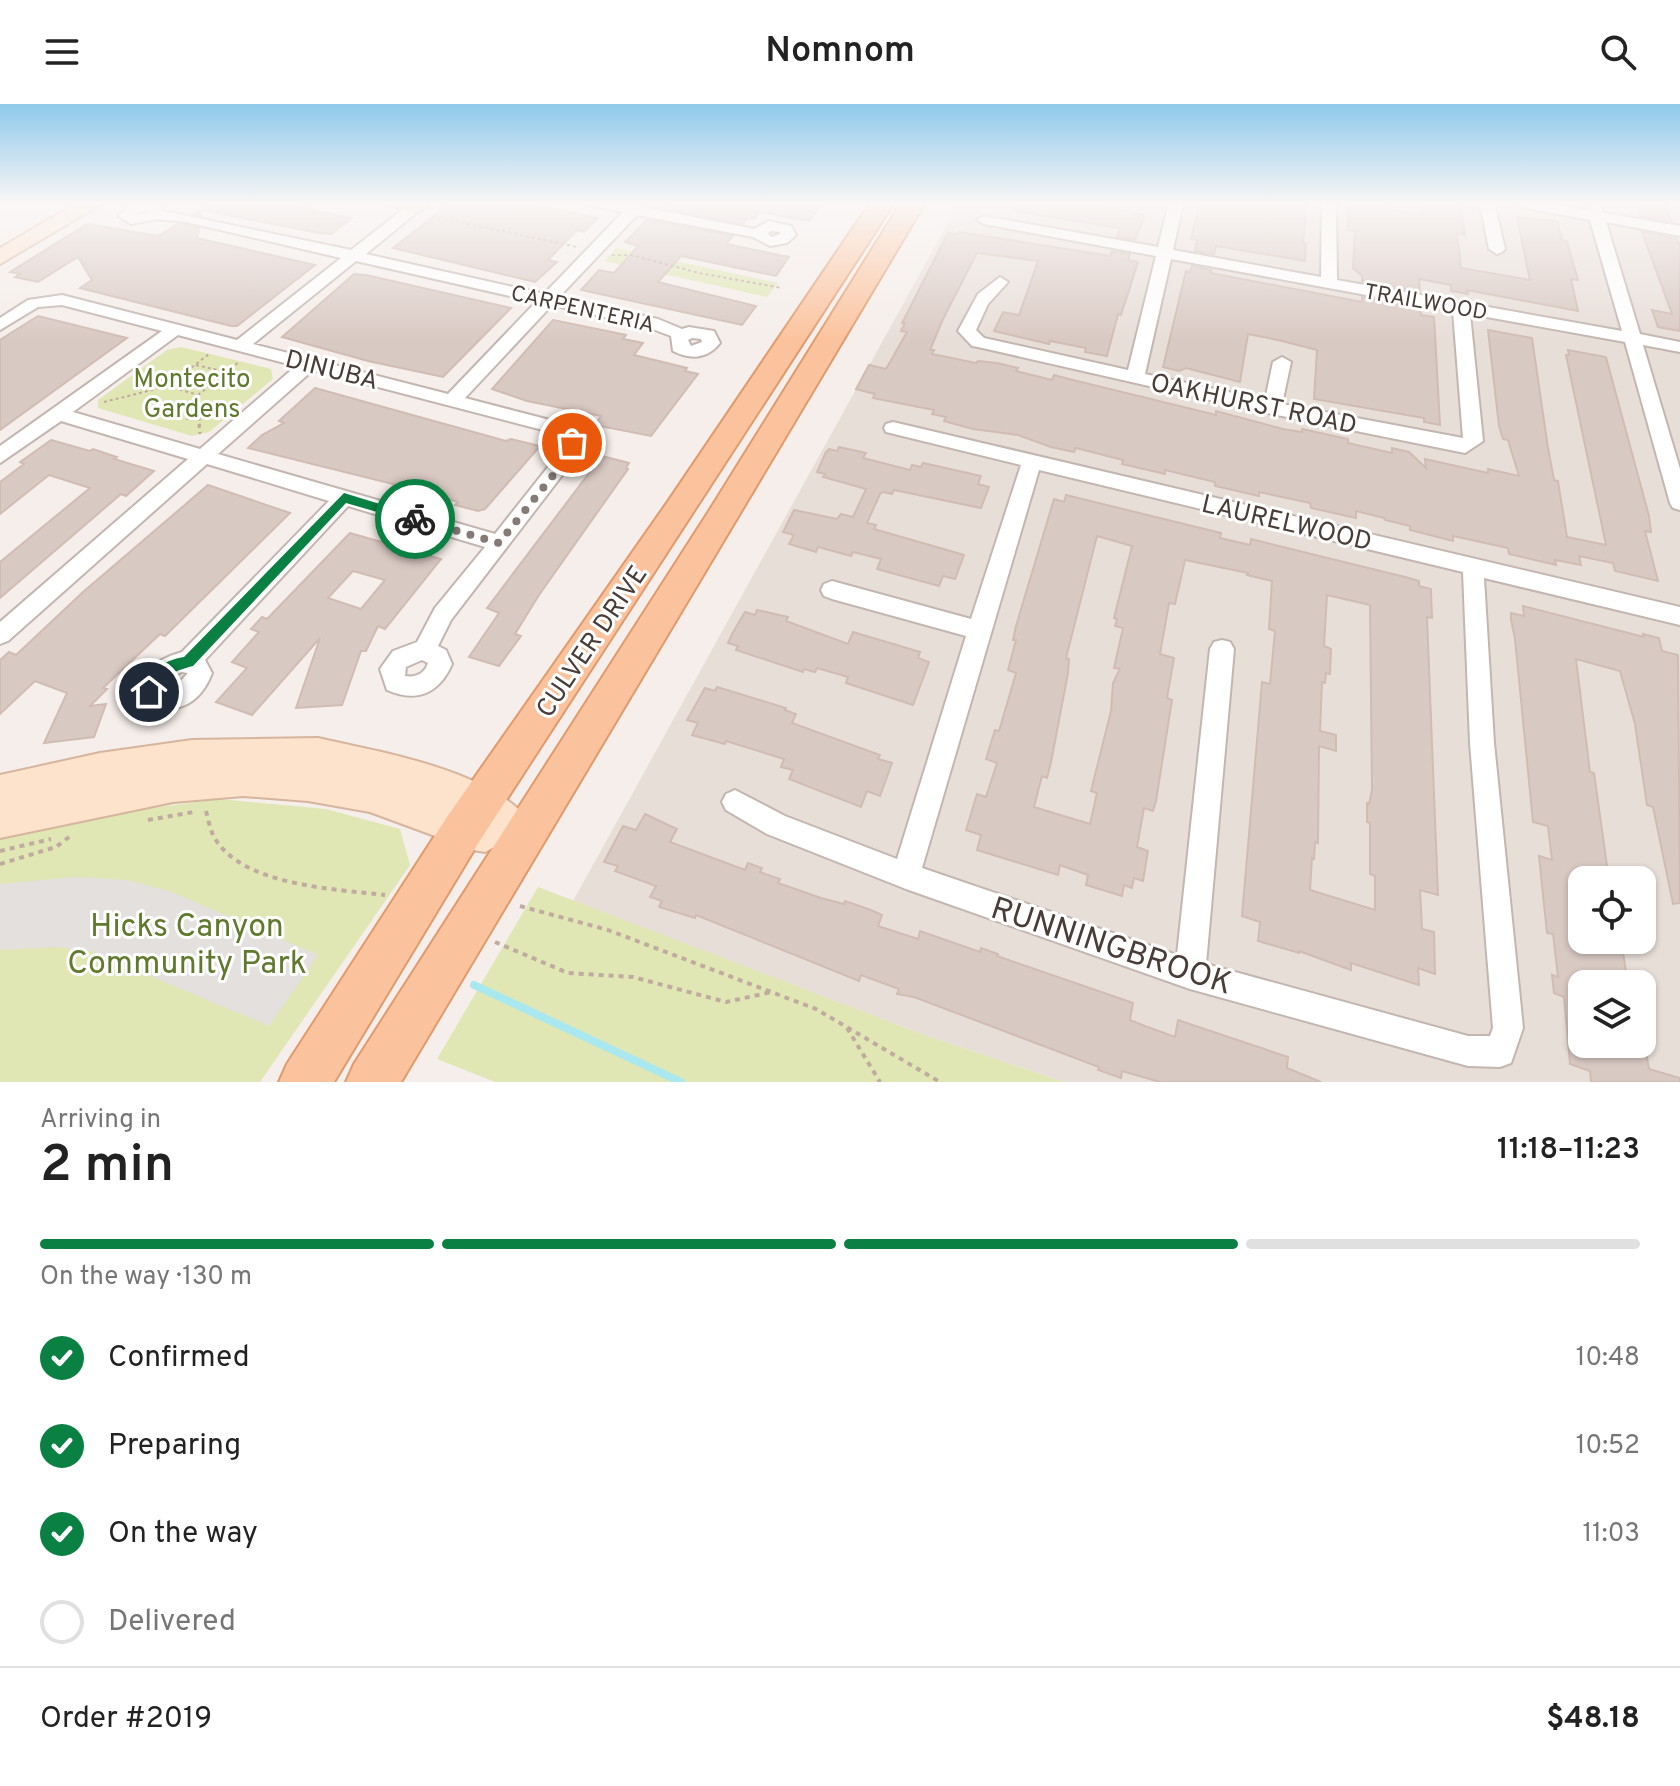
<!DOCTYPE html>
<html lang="en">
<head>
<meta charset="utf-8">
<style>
	body { margin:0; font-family:Overpass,sans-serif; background:#f2f2f2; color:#222; height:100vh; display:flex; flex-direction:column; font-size:30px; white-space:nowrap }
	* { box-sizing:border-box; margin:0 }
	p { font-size:26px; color:#767676 }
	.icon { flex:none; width:44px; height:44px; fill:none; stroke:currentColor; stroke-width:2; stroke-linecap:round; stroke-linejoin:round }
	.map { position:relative; height:978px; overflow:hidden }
	.panel { display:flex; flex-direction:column; background:#fff; flex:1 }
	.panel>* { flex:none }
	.tools { position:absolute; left:1568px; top:762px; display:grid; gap:16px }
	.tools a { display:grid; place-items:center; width:88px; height:88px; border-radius:16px; background:#fff; box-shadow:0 2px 6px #0004; font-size:40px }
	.pin { position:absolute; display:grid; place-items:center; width:68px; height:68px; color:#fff; margin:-34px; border:4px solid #fff; border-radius:50%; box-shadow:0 2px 8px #0007 }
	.courier { position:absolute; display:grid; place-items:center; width:80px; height:80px; margin:-40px; border:6px solid #0b8043; border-radius:50%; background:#fff; color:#222; box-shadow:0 2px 10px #0007 }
	.overview em { font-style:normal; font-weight:600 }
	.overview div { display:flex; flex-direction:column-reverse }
	.overview { display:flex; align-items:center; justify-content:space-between; height:136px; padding:0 40px }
	h1 { font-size:52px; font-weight:600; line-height:60px }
	.bar { display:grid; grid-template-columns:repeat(4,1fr); gap:12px 8px; align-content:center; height:96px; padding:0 40px }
	.bar i { height:10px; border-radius:6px; background:#e0e0e0 }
	.bar .selected { background:#0b8043 }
	.bar p { grid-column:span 4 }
	.line { display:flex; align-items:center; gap:20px; padding:0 40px; border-top:2px solid #e0e0e0 }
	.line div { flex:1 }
	ol { padding:0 40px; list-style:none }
	li { display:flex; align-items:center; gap:24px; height:88px }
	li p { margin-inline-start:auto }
	li .icon { padding:8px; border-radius:50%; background:#0b8043; color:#fff; stroke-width:4 }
	li:last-child { color:#767676 }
	li i { width:44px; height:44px; border:4px solid #e0e0e0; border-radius:50% }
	header { display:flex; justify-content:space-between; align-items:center; height:104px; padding:0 40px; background:#fff; font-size:36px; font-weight:600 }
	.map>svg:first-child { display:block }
	.residential { fill:#e8ded8; fill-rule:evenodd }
	.green { fill:#e0e7b5 }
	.parking { fill:#e3e0de }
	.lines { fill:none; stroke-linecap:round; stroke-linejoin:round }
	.stream { stroke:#a9e8ef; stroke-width:8 }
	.building { fill:#d9c9c3; stroke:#d1bcb3; stroke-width:2; fill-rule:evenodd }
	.street-casing { stroke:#c3b6b0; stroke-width:4 }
	.secondary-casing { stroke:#d6b59e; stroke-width:4 }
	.primary-casing { stroke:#e09a6c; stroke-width:4 }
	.path-far2 { stroke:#c1aa9f; stroke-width:2; stroke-dasharray:3 3; stroke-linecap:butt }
	.path-far1 { stroke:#c1aa9f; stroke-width:3; stroke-dasharray:4 4; stroke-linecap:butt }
	.path { stroke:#c1aa9f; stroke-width:4; stroke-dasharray:5 5; stroke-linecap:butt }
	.street { fill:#fff; fill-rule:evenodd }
	.secondary { fill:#fde2cc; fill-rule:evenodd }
	.primary { fill:#fbc39d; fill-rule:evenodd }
	.route { fill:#0b8043 }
	.done { stroke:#857b76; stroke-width:8; stroke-dasharray:0 14.4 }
	.labels { text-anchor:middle; stroke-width:6; stroke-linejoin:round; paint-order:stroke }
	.far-street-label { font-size:22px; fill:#483d38; stroke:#fff }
	.street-label { font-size:26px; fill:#483d38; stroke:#fff }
	.park-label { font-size:26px; fill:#61792d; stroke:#fff }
	.near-park-label { font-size:32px; fill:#61792d; stroke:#fff }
	.near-street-label { font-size:32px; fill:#483d38; stroke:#fff }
</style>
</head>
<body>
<header><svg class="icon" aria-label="menu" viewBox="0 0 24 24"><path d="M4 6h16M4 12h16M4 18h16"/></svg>Nomnom<svg class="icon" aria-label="search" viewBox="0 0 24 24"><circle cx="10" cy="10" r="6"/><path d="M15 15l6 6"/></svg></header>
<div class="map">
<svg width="1680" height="978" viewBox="0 0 1680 978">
	<rect width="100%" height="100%" fill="#f5eeea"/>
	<path class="residential" d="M959 99H1680V978H1064L927 932 573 797ZM1582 776H1642V836H1582ZM1582 880H1642V940H1582Z"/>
	<g class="green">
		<polygon points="616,144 778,179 767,193 604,157"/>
		<polygon points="181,243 271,265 273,275 209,328 192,332 98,304 98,296 167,246"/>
		<polygon points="219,695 326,705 400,725 410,761 260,978 0,978 0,734 92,712"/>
		<polygon points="538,783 927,932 1064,978 495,978 437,955"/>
	</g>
	<polygon class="parking" points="75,773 127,776 169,787 318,851 269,922 91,847 55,843 0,846 0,780"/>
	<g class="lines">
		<polyline class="stream" points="474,881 681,978"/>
	</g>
	<g class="building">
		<polygon points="202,99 305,99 299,103 352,114 331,130 319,129 202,106 201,112 193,110 202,104"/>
		<polygon points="451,99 526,99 598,114 584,128 577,126 548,156 557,158 535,178 393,144"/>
		<polygon points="662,99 823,99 809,117 760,108 754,115 747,114 743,120 659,103"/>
		<polygon points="1015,99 1089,99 1145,111 1135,136 1117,133 1120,124 1015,107"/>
		<polygon points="1200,99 1307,99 1303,138 1306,139 1305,157 1216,142 1214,150 1195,147 1197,136 1191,135"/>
		<polygon points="1349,99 1385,99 1391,102 1391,106 1424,111 1422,99 1460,99 1465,131 1457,129 1461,164 1530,176 1517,113 1557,117 1562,136 1567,137 1578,176 1571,175 1578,207 1467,186 1468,190 1451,187 1451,181 1419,175 1420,188 1362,177 1362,172 1353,164 1355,127 1347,126"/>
		<polygon points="1639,99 1665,99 1671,118 1639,112"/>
		<polygon points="647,116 733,132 726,140 789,153 776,172 681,152 658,178 756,202 742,221 581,186 599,166 614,169 638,142 625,138"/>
		<polygon points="87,120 158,132 178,120 186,121 199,124 197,134 315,161 237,222 231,222 80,184 92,176 78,153 38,178 15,173 20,170 10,168"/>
		<polygon points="959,128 1110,152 1112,147 1130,150 1128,156 1138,158 1121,211 1118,210 1107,252 1085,248 1086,244 1050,237 1049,240 994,227 1003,208 1019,211 1038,157 977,149 943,215 930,246 934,246 932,250 976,259 978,257 997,259 1018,264 1016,267 1052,276 1054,271 1069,275 1216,311 1216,307 1283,325 1302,328 1302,325 1348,335 1348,339 1392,349 1392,344 1409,348 1426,364 1425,355 1488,369 1488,365 1519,372 1508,336 1503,335 1499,322 1488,226 1532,234 1548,344 1554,376 1558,377 1567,433 1606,441 1566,251 1569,251 1568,246 1606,253 1649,412 1651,428 1645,427 1658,477 1615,467 1613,459 1579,452 1581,461 1555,456 1556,461 1509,450 1508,444 1453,432 1453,437 1410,426 1410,422 1385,416 1384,414 1356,407 1356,414 1311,404 1310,399 1259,388 1259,392 1215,382 1215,378 1194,373 1165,366 1165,370 1122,360 1123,356 1076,344 1074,348 1051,343 1018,331 973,325 944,317 946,313 932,310 934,306 873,294 875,290 856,285 869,261 886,265 907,228 901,227 905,219 902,219 948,129 957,130"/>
		<polygon points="1642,128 1677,135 1680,142 1680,227 1658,223 1652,206 1672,210"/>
		<polygon points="1192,162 1211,166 1211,169 1362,198 1362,193 1420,204 1421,211 1434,213 1440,321 1424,318 1424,314 1314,295 1317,246 1278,236 1248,230 1240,278 1186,264 1179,267 1163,263 1186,167 1190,168"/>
		<polygon points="354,170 366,171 511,204 443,273 368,257 282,233"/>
		<polygon points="38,212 127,234 0,326 0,236"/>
		<polygon points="553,216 626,231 623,235 643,239 634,251 687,264 685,267 698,270 651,332 595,321 601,312 527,297 492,285"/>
		<polygon points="315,284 506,337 511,335 540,342 485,405 478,407 455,401 458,398 425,388 248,344 262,331 284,319 279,317"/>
		<polygon points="51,336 90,347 93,345 117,353 114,355 154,367 126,392 121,390 0,494 0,458 90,384 49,371 0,410 0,378 24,360 20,358"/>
		<polygon points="839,343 866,349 863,354 910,366 912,361 921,363 923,359 981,372 978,380 989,383 981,404 894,386 892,390 883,388 880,390 867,419 876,421 874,425 964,451 955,475 943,472 939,482 877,465 881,455 853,448 851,452 818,443 816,448 789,440 794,431 783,428 794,406 837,415 841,410 853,413 866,385 823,373 825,370 817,368 826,348 829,345 837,347"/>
		<polygon points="602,352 629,359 626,364 628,365 539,491 515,530 521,532 499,562 469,553 499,509 487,504"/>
		<polygon points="208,381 290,409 165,532 160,530 103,584 107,585 90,602 106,600 94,633 44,639 67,589 35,577 0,610 0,556 9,548 16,551 83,488"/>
		<path d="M1066 391 1221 429 1220 434 1250 441 1251 435 1409 474 1419 477V482L1431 485 1432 514 1427 513 1438 791 1420 786 1422 825 1434 828 1435 870 1418 864 1419 881 1351 859V866L1299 847V849L1258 837 1260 818 1242 812 1262 578 1270 580 1275 527 1269 525 1272 477 1247 471 1248 469 1185 456 1175 500 1169 499 1160 550 1174 554 1167 594 1172 596 1156 697 1153 707 1144 704 1137 743 1148 747 1143 777 1134 774 1132 784 1124 781 1122 792 1086 781 1088 771 1060 761 1058 771 977 746 981 731 966 726 977 690 986 693 997 659 986 655 995 626 999 627 1016 569 1008 566 1016 536H1013L1016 522 1054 395 1064 398ZM1097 432 1132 442 1114 514 1117 515 1115 522 1123 524 1114 564 1120 565 1113 579 1111 607 1091 687 1097 689 1090 720 1034 703 1042 672 1047 674 1051 658 1068 569 1069 555 1066 554ZM1327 491 1370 501 1372 686 1369 700 1367 699V718L1370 719V770L1375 772V806L1310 786 1312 754 1314 755 1315 738 1318 739 1319 642 1336 647V631L1320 627 1322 578 1325 579 1326 569 1330 570 1331 545 1324 542Z"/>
		<path d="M350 429 441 455 385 525 378 522 366 547H361L342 601 296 604 320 534 252 611 216 598 247 564 232 558 259 528 251 525 262 513 267 515ZM353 467 385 476 361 505 328 494Z"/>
		<polygon points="1523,502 1644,533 1643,530 1659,534 1662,547 1678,551 1680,799 1673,800 1653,703 1647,701 1635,620 1620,567 1576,555 1590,668 1594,669 1609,776 1582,776 1582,836 1621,836 1628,880 1582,880 1582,940 1635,940 1645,943 1649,965 1680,974 1680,978 1591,978 1590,967 1570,960 1564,893 1554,889 1552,871 1558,873 1553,830 1547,829 1543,791 1539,752 1552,756 1548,722 1533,718 1515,535 1511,516 1511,509 1524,512"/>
		<polygon points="757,506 788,513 786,517 848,540 853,528 920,548 918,554 929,558 913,601 846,579 848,573 817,564 815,568 804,565 803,568 736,546 738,542 728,539 732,530 745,508 755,511"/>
		<polygon points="717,583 786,604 785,606 796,610 792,619 880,651 878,655 892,659 880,692 867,687 861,703 789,675 793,666 781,663 784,655 726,637 725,640 692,631 698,619 687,616 705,584 715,587"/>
		<polygon points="645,710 677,725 670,738 745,766 748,759 762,764 760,768 780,775 778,779 821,794 844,800 845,797 871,806 882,811 878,822 918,835 920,827 980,848 981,844 998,850 997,852 1133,899 1130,916 1145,922 1175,933 1178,916 1288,953 1287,964 1321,978 1160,978 1122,967 1121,974 1098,966 1099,963 914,893 897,890 899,885 861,871 859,877 696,811 695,814 659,803 662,797 650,793 656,782 615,767 618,762 604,758 623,722 636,726"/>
	</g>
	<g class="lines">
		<defs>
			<g id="street">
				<path d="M155 99 164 107 351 146 411 99H421V105L366 150 544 190 623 108 593 102 591 99H647L644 103 754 125 769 117 791 122 796 131 787 139 770 142 753 133 637 111 559 193 658 215 682 225 689 223 714 227 720 239C707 255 691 256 673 247L671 232 647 223 552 201 465 294 573 322 583 344 451 516 438 542 446 546 452 560C439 590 416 599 387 586L380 565 393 547 417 538 435 504 485 443 348 402 205 556 212 569C200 601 175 612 144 600 129 571 158 555 182 548L329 397 207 360 8 537 0 540V518L188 355 61 317 0 359V342L162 227 62 201 38 203 0 226V214L28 196 62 191 237 236 341 154 186 118 157 115 131 120 118 112 131 100ZM146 106 145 109 135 111ZM771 127 780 128V130L771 133 768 129ZM356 157 536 198 448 290 253 240ZM178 231 296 262 200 345 73 308ZM692 234 701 235 702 238 691 242 688 236ZM313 266 558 330 563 344 495 430 218 350ZM422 556 428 559C425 569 416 574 405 572L406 563ZM181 568 188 569 173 585 163 586 166 577Z"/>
				<path d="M1169 99H1183L1173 146 1321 173 1322 99H1336L1337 176 1622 227 1590 116 1522 103 1515 99H1546L1588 106 1586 99H1600L1603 109 1680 122V132L1606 118 1640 230 1680 238V248L1643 241 1680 365V406L1673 404 1670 399 1625 238 1470 210 1483 337 1465 349 1272 310 978 243 972 242 958 227 978 190 1000 173 1008 178 988 200 976 226 984 234 1128 266 1156 152 984 120 977 116 984 112 1158 143ZM1171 155 1453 207 1463 334 1282 300 1291 258 1282 253 1273 258 1265 296 1145 270Z"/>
				<polygon points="1480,99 1494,99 1505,145 1502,148 1497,150 1489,145"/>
				<path d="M893 318 1680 503V521L1484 474 1494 639 1523 924 1511 959 1500 963 1468 962 1190 885 906 785 767 730 726 706 722 698 726 690 735 686 785 712 897 755 966 532 832 495 824 492 821 486 824 480 832 477 971 515 1021 361 886 328 884 324 886 320ZM1039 366 1463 468 1470 639 1493 924 1490 932H1468L1206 860 1234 545 1230 538 1222 536 1214 538 1210 545 1177 851 922 764Z"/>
			</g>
			<g id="secondary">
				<polygon points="77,99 103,99 0,160 0,144"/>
				<path d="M390 99H431C421 112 408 107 394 103Z"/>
				<path d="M318 634C382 649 511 668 540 734L535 747 521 752 500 740 485 748 473 746 370 708 308 697 243 692 173 698 0 734V671L100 649 192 636Z"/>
			</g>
			<g id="primary">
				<polygon points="870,99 894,99 477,741 334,978 279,978 287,960 447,713 669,396"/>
				<polygon points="901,99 925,99 401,978 346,978 354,960 709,407"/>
			</g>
		</defs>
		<use href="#street" class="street-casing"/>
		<use href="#secondary" class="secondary-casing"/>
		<use href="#primary" class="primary-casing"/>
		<g class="path-far2">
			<polyline points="432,112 577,143"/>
			<polyline points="612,151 631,151 699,169 782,184"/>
			<polyline points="196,261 226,268"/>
			<polyline points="168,282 209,250"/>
			<polyline points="198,291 239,258"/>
			<polyline points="104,298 168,282 198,291 200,322"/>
			<polyline points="186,315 199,313"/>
		</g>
		<polyline class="path-far1" points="199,320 200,330"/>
		<g class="path">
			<path d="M206 707C208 715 210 724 213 731 239 782 336 785 385 791"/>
			<polyline points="148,716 194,708"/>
			<polyline points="0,747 51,735"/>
			<polyline points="0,760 56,743 73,730"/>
			<polyline points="520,802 608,826 816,905 940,978"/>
			<polyline points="495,838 568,869 633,873 726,898 772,888"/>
			<polyline points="847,924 880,978"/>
		</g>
		<use href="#street" class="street"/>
		<use href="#secondary" class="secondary"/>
		<use href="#primary" class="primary"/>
	</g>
	<linearGradient id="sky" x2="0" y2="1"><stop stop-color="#8fc9eb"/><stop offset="0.42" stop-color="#faf7f6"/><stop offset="1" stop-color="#faf7f6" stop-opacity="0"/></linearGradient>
	<rect width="1680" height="236" fill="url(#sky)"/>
	<path class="route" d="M344 389 419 412 421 415 415 419 346 399 193 562C171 568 164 571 154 592H144L142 588C152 567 160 557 184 553Z"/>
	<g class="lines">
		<polyline class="done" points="415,415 499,439 567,354 573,344 572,339"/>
	</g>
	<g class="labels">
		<g class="far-street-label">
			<text transform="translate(1426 197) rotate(10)" y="8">TRAILWOOD</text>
			<text transform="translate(583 204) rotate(13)" y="8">CARPENTERIA</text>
		</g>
		<g class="street-label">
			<text transform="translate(332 265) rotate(14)" y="9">DINUBA</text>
			<text transform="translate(1254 299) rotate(12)" y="9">OAKHURST ROAD</text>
			<text transform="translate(1287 418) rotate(13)" y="9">LAURELWOOD</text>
			<text transform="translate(591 537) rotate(-56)" y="9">CULVER DRIVE</text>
		</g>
		<g class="park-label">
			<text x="192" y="283">Montecito<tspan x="192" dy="30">Gardens</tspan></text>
		</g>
		<g class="near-park-label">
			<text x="187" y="832">Hicks Canyon<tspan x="187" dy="37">Community Park</tspan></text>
		</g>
		<g class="near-street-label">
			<text transform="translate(1112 841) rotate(18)" y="11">RUNNINGBROOK</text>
		</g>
	</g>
</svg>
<div class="tools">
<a><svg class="icon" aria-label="locate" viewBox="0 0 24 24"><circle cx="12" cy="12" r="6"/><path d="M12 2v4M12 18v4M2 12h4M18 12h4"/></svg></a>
<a><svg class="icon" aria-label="layers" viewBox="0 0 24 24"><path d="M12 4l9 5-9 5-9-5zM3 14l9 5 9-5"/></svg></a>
</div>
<div class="pin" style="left:572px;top:339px;background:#ea580c"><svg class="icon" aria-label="bag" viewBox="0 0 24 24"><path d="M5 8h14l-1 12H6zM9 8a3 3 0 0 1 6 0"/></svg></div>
<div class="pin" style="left:149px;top:588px;background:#1f2937"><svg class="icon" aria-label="home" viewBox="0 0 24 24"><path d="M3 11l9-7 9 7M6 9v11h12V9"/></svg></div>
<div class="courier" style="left:415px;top:415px"><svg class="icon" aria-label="bike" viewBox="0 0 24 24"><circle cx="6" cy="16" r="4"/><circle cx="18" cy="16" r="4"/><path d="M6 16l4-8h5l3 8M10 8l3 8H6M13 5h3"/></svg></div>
</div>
<section class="panel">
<div class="overview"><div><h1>2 min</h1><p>Arriving in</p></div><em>11:18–11:23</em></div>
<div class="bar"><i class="selected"></i><i class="selected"></i><i class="selected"></i><i></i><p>On the way · 130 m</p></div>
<ol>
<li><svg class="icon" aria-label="check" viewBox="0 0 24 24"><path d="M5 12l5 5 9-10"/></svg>Confirmed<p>10:48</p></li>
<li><svg class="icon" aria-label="check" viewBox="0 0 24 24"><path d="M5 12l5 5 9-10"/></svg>Preparing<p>10:52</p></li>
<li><svg class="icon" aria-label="check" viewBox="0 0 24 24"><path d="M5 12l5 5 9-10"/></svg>On the way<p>11:03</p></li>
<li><i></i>Delivered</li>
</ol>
<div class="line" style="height:104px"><div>Order #2019</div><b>$48.18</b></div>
</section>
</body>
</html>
